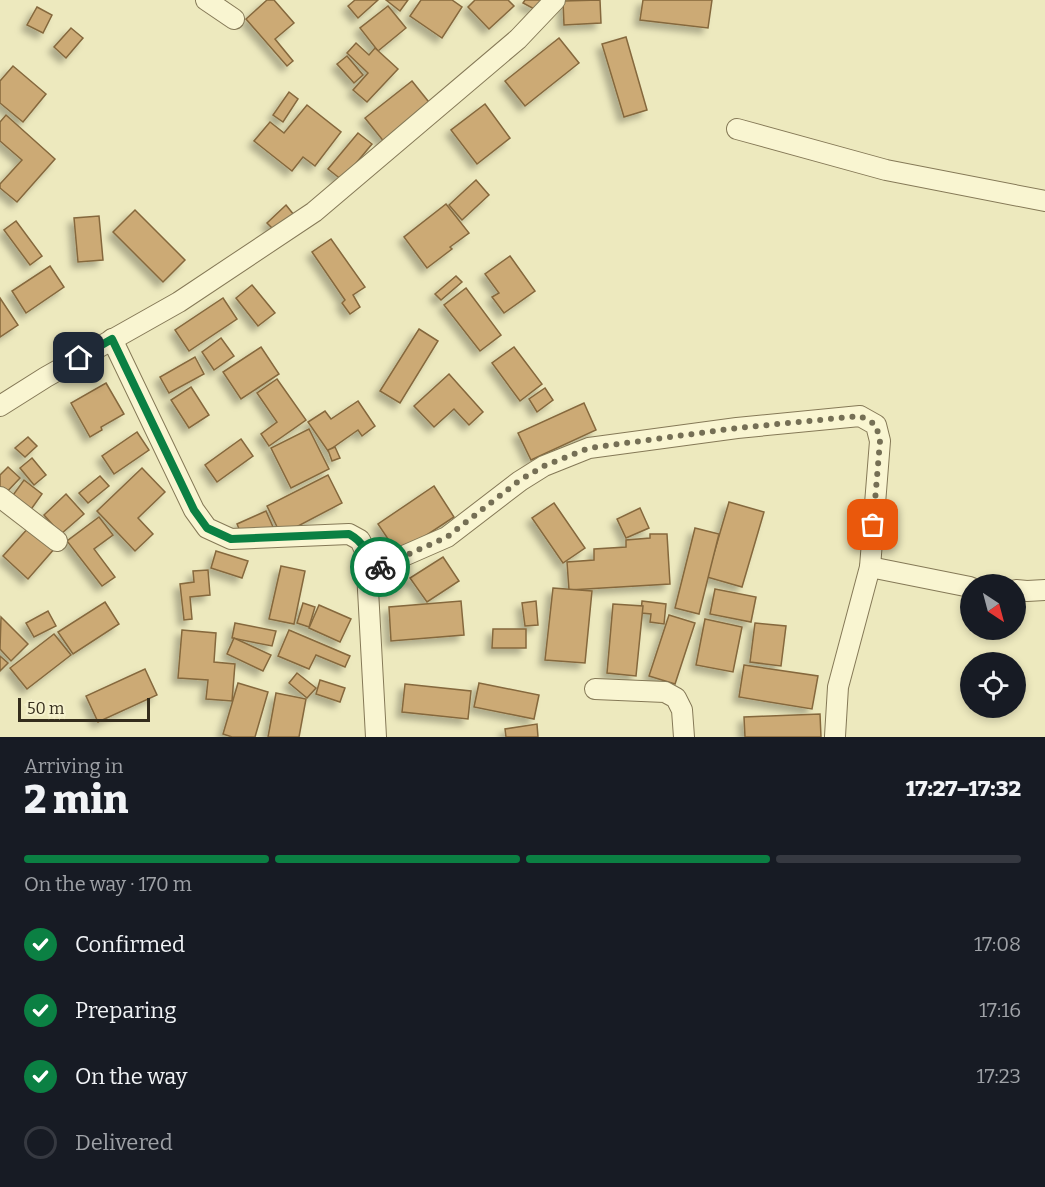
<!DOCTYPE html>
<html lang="en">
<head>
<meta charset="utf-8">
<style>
	body { margin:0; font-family:Bitter,serif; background:#20242c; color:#f1f3f6; height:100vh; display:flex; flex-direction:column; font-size:22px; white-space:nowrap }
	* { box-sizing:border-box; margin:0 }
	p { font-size:20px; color:#9ea1a6 }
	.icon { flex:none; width:33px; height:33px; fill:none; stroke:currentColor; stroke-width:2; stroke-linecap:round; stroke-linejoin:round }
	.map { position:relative; height:737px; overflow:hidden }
	.side { display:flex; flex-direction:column; background:#171b24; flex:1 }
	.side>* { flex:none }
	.needle { width:39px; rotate:144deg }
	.buttons { position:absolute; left:960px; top:574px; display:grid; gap:12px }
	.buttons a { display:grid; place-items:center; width:66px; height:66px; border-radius:50%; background:#171b24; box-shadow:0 3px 9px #0003; font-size:30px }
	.scale { position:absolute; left:18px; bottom:15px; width:132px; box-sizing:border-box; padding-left:6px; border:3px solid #352d1c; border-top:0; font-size:16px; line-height:21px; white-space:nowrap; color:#352d1c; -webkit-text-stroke:4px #f5f1cd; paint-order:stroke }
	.pin { position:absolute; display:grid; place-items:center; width:51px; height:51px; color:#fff; margin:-26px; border-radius:12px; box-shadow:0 3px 9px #0006 }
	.courier { position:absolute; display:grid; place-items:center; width:60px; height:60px; margin:-30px; border:4px solid #0b8043; border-radius:50%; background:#fff; color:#222; box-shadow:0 2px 8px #0007 }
	.head em { font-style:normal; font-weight:800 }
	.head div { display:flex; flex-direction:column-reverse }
	.head { display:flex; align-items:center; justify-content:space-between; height:102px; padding:0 24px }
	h1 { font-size:39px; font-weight:800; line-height:45px }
	.bar { display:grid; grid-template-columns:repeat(4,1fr); gap:9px 6px; align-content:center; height:72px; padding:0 24px }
	.bar i { height:8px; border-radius:4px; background:#363941 }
	.bar .selected { background:#0b8043 }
	.bar p { grid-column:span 4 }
	ol { padding:0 24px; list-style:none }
	li { display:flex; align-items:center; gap:18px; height:66px }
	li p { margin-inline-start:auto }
	li .icon { padding:6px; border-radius:50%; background:#0b8043; color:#fff; stroke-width:4 }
	li:last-child { color:#9ea1a6 }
	li i { width:33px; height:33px; border:3px solid #363941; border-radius:50% }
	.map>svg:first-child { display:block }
	.building { fill:#ccaa74; stroke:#85683d; stroke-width:1.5; filter:url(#shadow) }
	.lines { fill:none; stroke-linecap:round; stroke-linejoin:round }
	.street-casing { stroke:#857957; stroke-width:22 }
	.street { stroke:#f9f5d1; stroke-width:20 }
	.done { stroke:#756f55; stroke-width:6; stroke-dasharray:0 10.8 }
	.route { stroke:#0b8043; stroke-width:8 }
</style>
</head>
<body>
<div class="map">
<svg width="1045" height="737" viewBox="0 0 1045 737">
	<defs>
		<filter id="shadow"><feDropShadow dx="-5.5" dy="5.5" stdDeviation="3" flood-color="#0004"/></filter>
	</defs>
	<rect width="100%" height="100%" fill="#ede9be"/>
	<g class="building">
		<polygon points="267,0 274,0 294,23 275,39 293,61 287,66 246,19"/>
		<polygon points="355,0 378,0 358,18 348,6"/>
		<polygon points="386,0 408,0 400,11"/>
		<polygon points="421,0 452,0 462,7 442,38 410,16"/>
		<polygon points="475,0 508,0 514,6 489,29 468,7"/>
		<polygon points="525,0 541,0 536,10 523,3"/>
		<polygon points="600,0 601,23 564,25 563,1"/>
		<polygon points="643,0 712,0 708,28 640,20"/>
		<polygon points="388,6 406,28 378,51 360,28"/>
		<polygon points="37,7 52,15 43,33 27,25"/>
		<polygon points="71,28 83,38 66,58 54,47"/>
		<polygon points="626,37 647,110 624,117 602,44"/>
		<polygon points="559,38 579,63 525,106 505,81"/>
		<polygon points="356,43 369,55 375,48 398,69 367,102 353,90 368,73 347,53"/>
		<polygon points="347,56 363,75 354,83 337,64"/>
		<polygon points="13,66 46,94 23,122 0,103 0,81"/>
		<polygon points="412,81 432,106 385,143 365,118"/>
		<polygon points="289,92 298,99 283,122 273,115"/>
		<polygon points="485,104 510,138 477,164 451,130"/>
		<polygon points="307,105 341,132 315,166 303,157 292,171 254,141 270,122 284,133"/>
		<polygon points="6,115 55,159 17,202 0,188 0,184 22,160 0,141 0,122"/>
		<polygon points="358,133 372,144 342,180 328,169"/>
		<polygon points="476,180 489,195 462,220 449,205"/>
		<polygon points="446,204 469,233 450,247 452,249 427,268 404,237"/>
		<polygon points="286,205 294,215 276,232 267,223"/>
		<polygon points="135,210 185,260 163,282 113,232"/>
		<polygon points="99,216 103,260 78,262 74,218"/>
		<polygon points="16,221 42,256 30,265 4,230"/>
		<polygon points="331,239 365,287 353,295 360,307 350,314 342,303 345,300 312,252"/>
		<polygon points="510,256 535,291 504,313 492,297 499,293 485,274"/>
		<polygon points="50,266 64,287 26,313 12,291"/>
		<polygon points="456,276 462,282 441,300 435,294"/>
		<polygon points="252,285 275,313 258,326 236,298"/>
		<polygon points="466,288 501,335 480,351 444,305"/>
		<polygon points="0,298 18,325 0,337"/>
		<polygon points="223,298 237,319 189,351 175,330"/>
		<polygon points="419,329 438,341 400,403 380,391"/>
		<polygon points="221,338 234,356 214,370 202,352"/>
		<polygon points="261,347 279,374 241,399 223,372"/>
		<polygon points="514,347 542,384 520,401 492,363"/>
		<polygon points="195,357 204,374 169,393 160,377"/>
		<polygon points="449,374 483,412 469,425 454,409 434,427 414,406"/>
		<polygon points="277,379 306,420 269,446 261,434 277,422 257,393"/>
		<polygon points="106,383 124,414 101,427 102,430 90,437 71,403"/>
		<polygon points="191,387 209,415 189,428 171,400"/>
		<polygon points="545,388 553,400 537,412 529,399"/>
		<polygon points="358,401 375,426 362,436 358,430 328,451 308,422 325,411 331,419"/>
		<polygon points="584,403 596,430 531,460 518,433"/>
		<polygon points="309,429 329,469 291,488 271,448"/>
		<polygon points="137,432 149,450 114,474 102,456"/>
		<polygon points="28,437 37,446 25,457 15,448"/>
		<polygon points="241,439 253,456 217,482 205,465"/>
		<polygon points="335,447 340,458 332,461 328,450"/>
		<polygon points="32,458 46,475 34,485 20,468"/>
		<polygon points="8,467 20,478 3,496 0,494 0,475"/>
		<polygon points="142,468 165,492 138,518 153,534 135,551 97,511"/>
		<polygon points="328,475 342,503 281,535 267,506"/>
		<polygon points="100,476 109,486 88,503 79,493"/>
		<polygon points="24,480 42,494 27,515 8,502"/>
		<polygon points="434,486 454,517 398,554 378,524"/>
		<polygon points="66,494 84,514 61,534 44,515"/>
		<polygon points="729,502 764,512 742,587 707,577"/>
		<polygon points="554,503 585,548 563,563 532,518"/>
		<polygon points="640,508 649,528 626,538 617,519"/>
		<polygon points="266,511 277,536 242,536 237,524"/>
		<polygon points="99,517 113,535 94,549 115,577 102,586 67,541"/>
		<polygon points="30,526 55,548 28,579 3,556"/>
		<polygon points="695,528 719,534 699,614 675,608"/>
		<polygon points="650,534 667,534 670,584 569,590 567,562 594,560 594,549 626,547 626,540 650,538"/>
		<polygon points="216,551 248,561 242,578 211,568"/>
		<polygon points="443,557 459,581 427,602 410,578"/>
		<polygon points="281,566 305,571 294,624 269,619"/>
		<polygon points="208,570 210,595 190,597 192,619 184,620 180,584 194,582 193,571"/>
		<polygon points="553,588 592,591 585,663 545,660"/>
		<polygon points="715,589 756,597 751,622 710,614"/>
		<polygon points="461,601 464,635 391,641 389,607"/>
		<polygon points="536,601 538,625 525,626 522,603"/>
		<polygon points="642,601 666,604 664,624 650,622 651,614 641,613"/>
		<polygon points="105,602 119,624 73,654 58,632"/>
		<polygon points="303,603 315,607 309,627 297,623"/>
		<polygon points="613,604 643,606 636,676 607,673"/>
		<polygon points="319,605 351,619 340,642 309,628"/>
		<polygon points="48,611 56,626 34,637 26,623"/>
		<polygon points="669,615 695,623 675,684 649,676"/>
		<polygon points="1,617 28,644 11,661 0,649"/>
		<polygon points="705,619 742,627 733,672 696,665"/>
		<polygon points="235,623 276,631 272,646 232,638"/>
		<polygon points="755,623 786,626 781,666 750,662"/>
		<polygon points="493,629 526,629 526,648 492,648"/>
		<polygon points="182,630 216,633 214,662 235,664 232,701 206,699 208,680 178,678"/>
		<polygon points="289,630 350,656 345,667 316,655 309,669 278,656"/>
		<polygon points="54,634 71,655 27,689 10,668"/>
		<polygon points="234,638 271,655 263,671 227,654"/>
		<polygon points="0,656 8,663 0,671"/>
		<polygon points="744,665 818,676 812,709 739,697"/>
		<polygon points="145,669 157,695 98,722 86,696"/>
		<polygon points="297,673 316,688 307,698 289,683"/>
		<polygon points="320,680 345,688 340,702 316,694"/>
		<polygon points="238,683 268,692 255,737 232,737 223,734"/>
		<polygon points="479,683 539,695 534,719 474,707"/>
		<polygon points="405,684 471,691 468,719 402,712"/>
		<polygon points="276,693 306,699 299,737 268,737"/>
		<polygon points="820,714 821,737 745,737 744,717"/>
		<polygon points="537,724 538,737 506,737 505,729"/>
	</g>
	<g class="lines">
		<defs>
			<g id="street">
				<polyline points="206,0 234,19"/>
				<polyline points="737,129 886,170 1045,201"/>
				<polyline points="112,339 194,510 207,528 231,539 349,534 360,540 366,553 376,737"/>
				<polyline points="0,406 46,377 179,302 314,212 518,39 555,0"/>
				<polyline points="0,497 57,541"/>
				<polyline points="870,567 970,587"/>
				<polyline points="367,572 447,537 520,481 544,466 589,448 737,428 860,416 876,425 880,441 870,567 838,687 835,736"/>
				<polyline points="1016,590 1027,591 1045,590"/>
				<polyline points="595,689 665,692 676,698 682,710 684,737"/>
			</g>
		</defs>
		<use href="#street" class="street-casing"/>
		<use href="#street" class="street"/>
	</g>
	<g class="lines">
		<polyline class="done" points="380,567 447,537 520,480 544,466 589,448 737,428 860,416 876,425 880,441 873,525"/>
		<path class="route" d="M79 358 112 339 194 510 207 528 231 539 349 534C367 544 366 553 367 572L380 567"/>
	</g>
</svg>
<div class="buttons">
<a><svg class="needle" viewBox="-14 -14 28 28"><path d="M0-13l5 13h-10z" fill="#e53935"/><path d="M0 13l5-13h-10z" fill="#9ea1a6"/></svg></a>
<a><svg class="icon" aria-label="locate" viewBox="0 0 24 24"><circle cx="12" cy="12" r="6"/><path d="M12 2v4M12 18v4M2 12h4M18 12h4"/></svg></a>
</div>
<div class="scale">50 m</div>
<div class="pin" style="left:873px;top:525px;background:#ea580c"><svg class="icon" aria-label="bag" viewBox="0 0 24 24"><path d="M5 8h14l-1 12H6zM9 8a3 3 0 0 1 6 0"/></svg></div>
<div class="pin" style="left:79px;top:358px;background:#1f2937"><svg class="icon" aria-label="home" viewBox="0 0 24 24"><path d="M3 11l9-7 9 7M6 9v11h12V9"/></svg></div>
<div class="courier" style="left:380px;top:567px"><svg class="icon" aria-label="bike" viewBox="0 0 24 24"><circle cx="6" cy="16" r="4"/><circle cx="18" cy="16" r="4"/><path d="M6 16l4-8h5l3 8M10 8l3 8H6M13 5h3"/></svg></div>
</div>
<section class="side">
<div class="head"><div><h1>2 min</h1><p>Arriving in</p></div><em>17:27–17:32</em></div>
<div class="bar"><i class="selected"></i><i class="selected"></i><i class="selected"></i><i></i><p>On the way · 170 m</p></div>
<ol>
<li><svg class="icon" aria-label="check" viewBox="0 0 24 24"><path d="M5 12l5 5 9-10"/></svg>Confirmed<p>17:08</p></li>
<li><svg class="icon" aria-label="check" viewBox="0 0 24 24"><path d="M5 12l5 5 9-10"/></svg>Preparing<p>17:16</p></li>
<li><svg class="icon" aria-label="check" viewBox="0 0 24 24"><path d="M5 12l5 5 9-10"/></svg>On the way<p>17:23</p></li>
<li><i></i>Delivered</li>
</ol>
</section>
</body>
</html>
